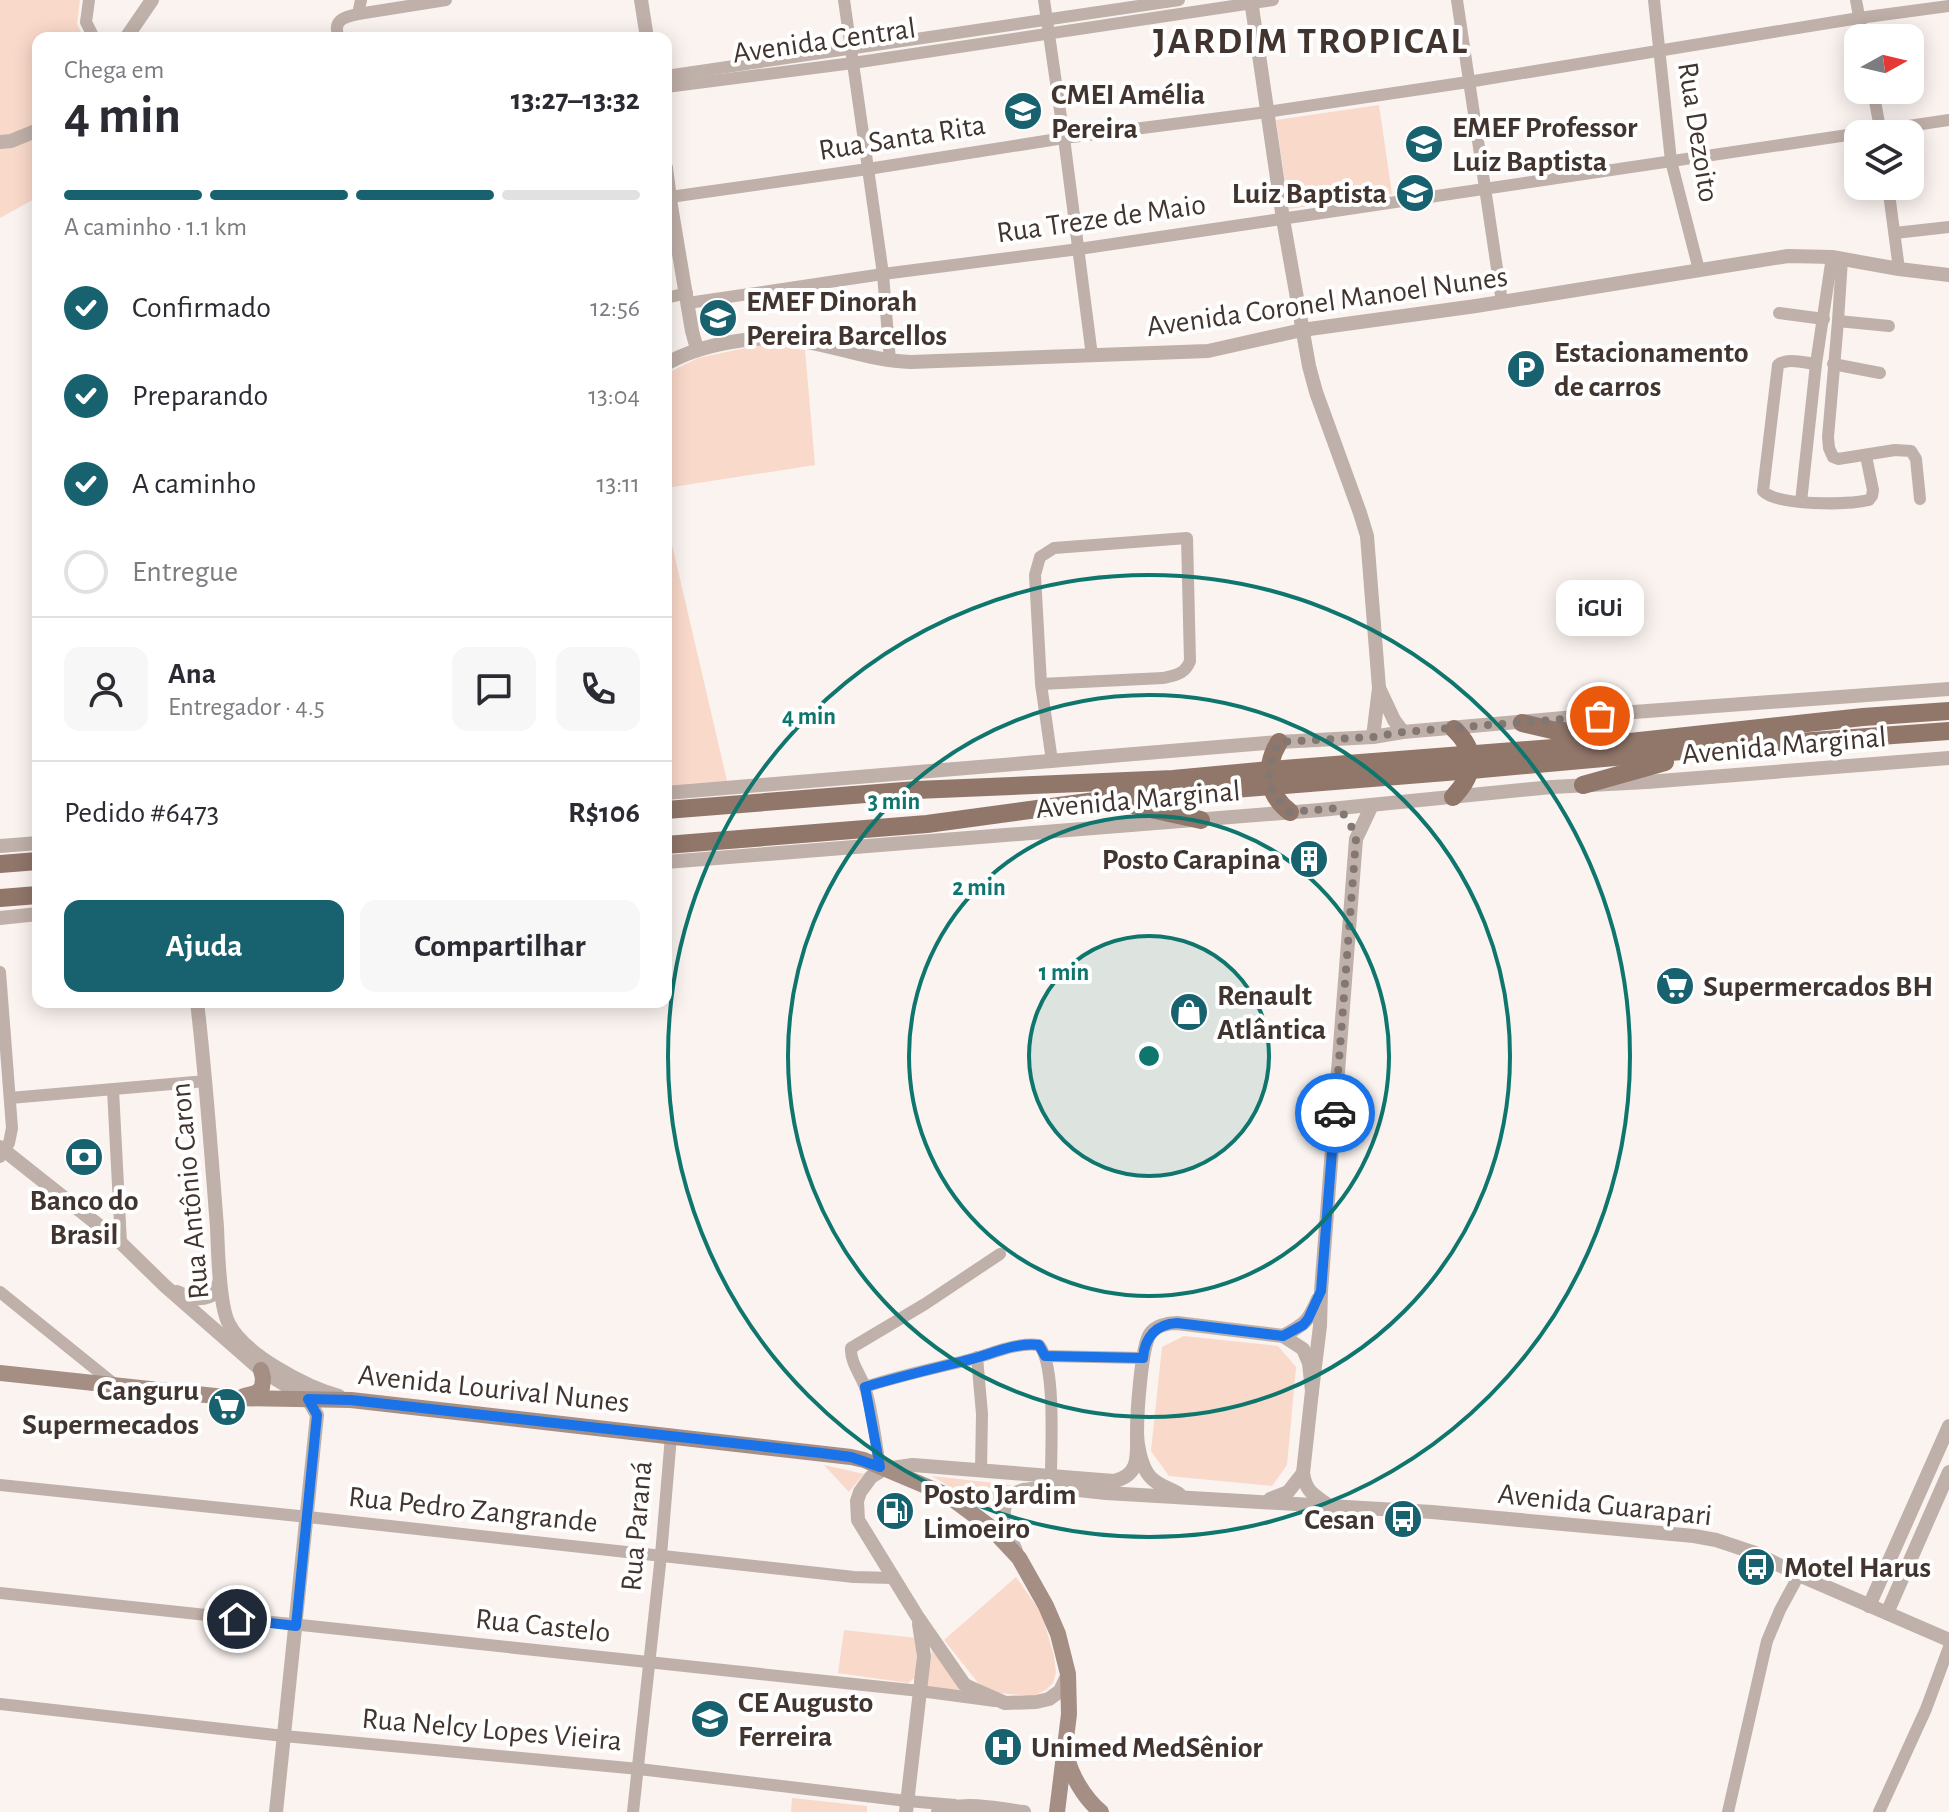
<!DOCTYPE html>
<html lang="pt">
<head>
<meta charset="utf-8">
<style>
	body { margin:0; font-family:"Alegreya Sans",sans-serif; background:#f7f7f7; color:#2b2b33; height:100vh; display:flex; flex-direction:column; font-size:30px; white-space:nowrap }
	* { box-sizing:border-box; margin:0 }
	p { font-size:26px; color:#7c7c81 }
	.icon { flex:none; width:44px; height:44px; fill:none; stroke:currentColor; stroke-width:2; stroke-linecap:round; stroke-linejoin:round }
	.map { position:relative; flex:1; overflow:hidden }
	.side { position:absolute; left:32px; top:32px; width:640px; height:976px; display:flex; flex-direction:column; background:#fff; border-radius:16px; box-shadow:0 4px 20px #0003 }
	.side>* { flex:none }
	.needle { width:52px; rotate:82deg }
	.buttons { position:absolute; left:1844px; top:24px; display:grid; gap:16px }
	.buttons a { display:grid; place-items:center; width:80px; height:80px; border-radius:16px; background:#fff; box-shadow:0 4px 20px #0003; font-size:40px }
	.pin { position:absolute; display:grid; place-items:center; width:68px; height:68px; color:#fff; margin:-34px; border:4px solid #fff; border-radius:50%; box-shadow:0 2px 8px #0007 }
	.courier { position:absolute; display:grid; place-items:center; width:80px; height:80px; margin:-40px; border:6px solid #1a73e8; border-radius:50%; background:#fff; color:#222; box-shadow:0 2px 10px #0007 }
	.bubble { position:absolute; height:56px; border-radius:16px; background:#fff; box-shadow:0 4px 20px #0003; font-size:26px; font-weight:700; line-height:56px; text-align:center }
	.summary em { font-style:normal; font-weight:700 }
	.summary div { display:flex; flex-direction:column-reverse }
	.summary { display:flex; align-items:center; justify-content:space-between; height:136px; padding:0 32px }
	h1 { font-size:52px; font-weight:700; line-height:60px }
	.bar { display:grid; grid-template-columns:repeat(4,1fr); gap:12px 8px; align-content:center; height:96px; padding:0 32px }
	.bar i { height:10px; border-radius:6px; background:#e1e1e2 }
	.bar .on { background:#186270 }
	.bar p { grid-column:span 4 }
	.line { display:flex; align-items:center; gap:20px; padding:0 32px; border-top:2px solid #e1e1e2 }
	.line div { flex:1 }
	.round { display:grid; place-items:center; flex:none; width:84px; height:84px; border-radius:16px; background:#f7f7f7 }
	ol { padding:0 32px; list-style:none }
	li { display:flex; align-items:center; gap:24px; height:88px }
	li p { margin-inline-start:auto }
	li .icon { padding:8px; border-radius:50%; background:#186270; color:#fff; stroke-width:4 }
	li:last-child { color:#7c7c81 }
	li i { width:44px; height:44px; border:4px solid #e1e1e2; border-radius:50% }
	.cta { display:flex; gap:16px; margin-top:auto; padding:16px 32px }
	.cta a { flex:1; height:92px; border-radius:16px; background:#186270; color:#fff; font-size:32px; font-weight:700; line-height:92px; text-align:center }
	.cta a+a { background:#f7f7f7; color:#2b2b33 }
	.map>svg:first-child { display:block }
	.green { fill:#f9d9ca }
	.lines { fill:none; stroke-linecap:round; stroke-linejoin:round }
	.minor { stroke:#bfb0a9; stroke-width:12 }
	.tertiary { stroke:#bfb0a9; stroke-width:14 }
	.secondary { stroke:#a58e84; stroke-width:16 }
	.primary { stroke:#91766a; stroke-width:18 }
	.done { stroke:#827772; stroke-width:8; stroke-dasharray:0 14.4 }
	.route { stroke:#1a73e8; stroke-width:10 }
	.ring { fill:none; stroke:#0f766e; stroke-width:4 }
	.labels { text-anchor:middle; stroke-width:8; stroke-linejoin:round; paint-order:stroke }
	.street-label { font-size:30px; fill:#42342e; stroke:#fff }
	.poi-label { font-size:30px; font-weight:bold; fill:#42342e; stroke:#fff; text-anchor:start }
	.district-label { font-size:38px; font-weight:bold; letter-spacing:2px; fill:#42342e; stroke:#fff }
	.centre { fill:#0f766e; stroke:#fff; stroke-width:4 }
	.ring-label { font-size:24px; text-anchor:middle; font-weight:bold; fill:#0f766e; stroke:#fff; stroke-width:8; stroke-linejoin:round; paint-order:stroke }
</style>
</head>
<body>
<div class="map">
<svg width="1949" height="1812" viewBox="0 0 1949 1812">
	<rect width="100%" height="100%" fill="#faf3f0"/>
	<g class="green">
		<polygon points="0,0 80,0 77,24 84,38 38,38 38,197 0,218"/>
		<polygon points="1379,105 1392,194 1289,209 1276,120"/>
		<polygon points="764,344 805,350 815,465 666,488 666,374 698,358"/>
		<polygon points="666,519 728,785 666,790"/>
		<polygon points="1184,1336 1278,1346 1296,1367 1287,1465 1272,1486 1169,1476 1151,1451 1162,1347"/>
		<polygon points="824,1465 864,1474 849,1492"/>
		<polygon points="932,1476 1011,1485 995,1514"/>
		<polygon points="1016,1577 1042,1614 1054,1656 1056,1672 1053,1683 1046,1690 1033,1696 998,1693 979,1684 944,1640"/>
		<polygon points="844,1630 917,1638 916,1677 908,1683 838,1673"/>
		<polygon points="932,1650 964,1692 926,1686"/>
		<polygon points="792,1798 867,1806 867,1812 791,1812"/>
	</g>
	<g class="lines">
		<g class="minor">
			<polyline points="89,0 86,22 94,38"/>
			<polyline points="844,0 883,274 890,361"/>
			<polyline points="1044,0 1064,138 1092,356"/>
			<polyline points="1457,0 1502,302"/>
			<polyline points="1654,0 1671,161 1699,270"/>
			<polyline points="1856,0 1863,38"/>
			<polyline points="358,14 446,0"/>
			<path d="M339 38C332 21 343 17 358 14L361 0"/>
			<polyline points="666,76 1179,0"/>
			<polyline points="666,87 853,63 1273,0"/>
			<polyline points="1873,90 1881,134"/>
			<polyline points="1888,186 1899,269"/>
			<polyline points="670,197 868,169 1064,138 1267,112 1468,82 1859,18 1949,6"/>
			<polyline points="1895,233 1949,227"/>
			<polyline points="666,298 687,293"/>
			<polyline points="688,303 883,274 1079,249 1949,120"/>
			<polyline points="1779,313 1824,319"/>
			<polyline points="1838,321 1842,259"/>
			<polyline points="1889,326 1838,321 1828,437 1829,448 1833,457 1838,459 1895,450 1911,451 1916,459 1920,499"/>
			<path d="M1816 364C1805 363 1787 357 1778 365L1763 491C1777 506 1848 505 1869 500L1872 496 1873 490 1866 456"/>
			<polyline points="1833,364 1880,373"/>
			<polyline points="1801,502 1816,364 1832,257"/>
			<path d="M1041 684 1163 678C1176 675 1185 674 1190 661L1187 538 1054 548 1040 557 1035 575 1041 684 1052 761"/>
			<polyline points="0,972 12,1128 9,1143 0,1157"/>
			<polyline points="113,1090 121,1243"/>
			<polyline points="10,1098 206,1081"/>
			<polyline points="0,1292 114,1384"/>
			<polyline points="1045,1356 1143,1358"/>
			<polyline points="977,1357 982,1414 981,1470"/>
			<path d="M865 1387C898 1376 931 1369 964 1361 988 1356 1013 1342 1039 1345 1056 1365 1051 1447 1051 1476"/>
			<path d="M880 1467C876 1441 873 1415 866 1390 862 1376 850 1363 851 1348L925 1304 1000 1254"/>
			<polyline points="0,1485 308,1517 854,1577 893,1578"/>
			<polyline points="0,1593 920,1691 995,1701"/>
			<polyline points="0,1704 284,1736 639,1769 907,1801 955,1805"/>
			<polyline points="633,1812 661,1555 671,1436"/>
			<polyline points="1728,1812 1767,1641 1780,1610 1799,1575"/>
			<polyline points="1879,1812 1926,1709 1949,1647"/>
		</g>
		<g class="tertiary">
			<polyline points="641,0 647,38"/>
			<polyline points="1251,0 1283,219 1309,366 1316,392 1360,513 1367,536 1379,688 1373,737"/>
			<polyline points="126,38 152,0"/>
			<polyline points="0,142 11,141 38,130"/>
			<polyline points="666,168 671,206 692,331 697,349"/>
			<path d="M666 364C700 344 758 334 797 340 836 346 872 361 911 362L1208 351 1302 330 1476 306 1788 256 1832 257 1899 269 1949 275"/>
			<polyline points="1379,688 1394,720 1403,732"/>
			<polyline points="666,793 1279,742 1373,737 1403,732 1620,713 1949,689"/>
			<polyline points="0,846 38,843"/>
			<polyline points="666,862 1320,810 1552,787 1647,782 1949,758"/>
			<polyline points="0,918 38,914"/>
			<path d="M197 1002C206 1077 211 1152 217 1227 218 1250 219 1306 229 1324 245 1355 306 1387 339 1396"/>
			<polyline points="0,1147 121,1243 165,1286 261,1370 308,1399 317,1415 276,1812"/>
			<path d="M177 1292C189 1298 204 1302 216 1292L220 1280"/>
			<path d="M1283 1336C1305 1324 1308 1322 1318 1299"/>
			<polyline points="1312,1391 1320,1326 1321,1291 1356,839 1372,805"/>
			<path d="M1179 1494C1169 1488 1154 1484 1148 1474 1141 1464 1137 1445 1137 1433 1137 1415 1141 1347 1150 1334 1155 1326 1167 1323 1177 1323L1283 1336 1303 1349 1309 1363 1312 1391 1303 1473C1306 1492 1313 1494 1328 1505"/>
			<polyline points="1270,1499 1288,1492 1303,1473"/>
			<polyline points="1016,1551 1003,1521 1005,1502 1015,1493 1023,1490 1051,1487 1106,1493 1432,1512 1694,1536 1716,1540 1755,1553 1799,1575 1949,1640"/>
			<polyline points="1869,1606 1949,1426"/>
			<polyline points="1887,1613 1949,1472"/>
			<path d="M1068 1674 1060 1691 1049 1699 1036 1702 1005 1703 971 1688 964 1684 953 1668 917 1616 858 1520 857 1501 860 1492 871 1477 884 1469 913 1465 1114 1481C1140 1475 1137 1456 1137 1434"/>
			<polyline points="906,1812 924,1656 919,1624"/>
			<path d="M938 1812C964 1800 996 1809 1024 1812"/>
		</g>
		<g class="secondary">
			<polyline points="0,1373 234,1398 351,1400 851,1457 864,1460 947,1495 989,1526 1019,1558 1046,1606 1058,1634 1068,1674 1069,1714 1057,1812"/>
			<polyline points="244,1396 256,1393 262,1388 263,1378 261,1370"/>
			<path d="M1066 1753C1070 1774 1084 1798 1101 1812"/>
		</g>
		<g class="primary">
			<polyline points="1522,723 1552,730 1604,735"/>
			<path d="M1279 742C1264 767 1266 794 1290 812"/>
			<polyline points="1583,785 1665,762"/>
			<path d="M1453 797C1475 774 1479 753 1454 729"/>
			<polyline points="1128,804 1201,820"/>
			<polyline points="666,810 916,790 1173,779 1270,770 1630,742 1863,717 1949,711"/>
			<polyline points="666,845 927,824 1110,799 1471,770 1715,748 1949,731"/>
			<polyline points="0,864 38,861"/>
			<polyline points="0,898 38,895"/>
		</g>
	</g>
	<g class="lines">
		<path class="done" d="M1335 1113 1356 839 1350 823 1339 808 1290 812C1266 794 1264 767 1279 742L1373 737 1403 732 1600 716"/>
		<path class="route" d="M237 1619 296 1626 317 1415 308 1399 351 1400 821 1453 851 1457 880 1467 865 1387C898 1377 931 1369 964 1361 988 1356 1013 1342 1039 1345L1045 1356 1143 1358C1145 1337 1156 1324 1177 1323L1283 1336 1303 1325 1308 1319 1321 1291 1335 1113"/>
	</g>
	<circle cx="1149" cy="1056" r="120" fill="#0f766e" fill-opacity=".12"/>
	<g class="ring">
		<circle cx="1149" cy="1056" r="120"/>
		<circle cx="1149" cy="1056" r="240"/>
		<circle cx="1149" cy="1056" r="361"/>
		<circle cx="1149" cy="1056" r="481"/>
	</g>
	<defs>
		<symbol id="school-disc" viewBox="-11 -11 22 22"><circle r="9.5" fill="#186270" stroke="#fff"/><path d="M0-5L7-2L0 1L-7-2ZM-4 1L0 2.5L4 1V4Q0 6-4 4Z" fill="#fff"/></symbol>
		<symbol id="parking-disc" viewBox="-11 -11 22 22"><circle r="9.5" fill="#186270" stroke="#fff"/><path d="M-3.5-5.5H1a3.5 3.5 0 0 1 0 7H-1V5.5H-3.5ZM-1-3.4V-.6H.8a1.4 1.4 0 0 0 0-2.8Z" fill="#fff"/></symbol>
		<symbol id="building-disc" viewBox="-11 -11 22 22"><circle r="9.5" fill="#186270" stroke="#fff"/><path d="M-4-6H4V6H1V3H-1V6H-4ZM-2.5-4.3h1.7v1.8h-1.7ZM.8-4.3h1.7v1.8H.8ZM-2.5-1h1.7V.8h-1.7ZM.8-1h1.7V.8H.8Z" fill="#fff"/></symbol>
		<symbol id="supermarket-disc" viewBox="-11 -11 22 22"><circle r="9.5" fill="#186270" stroke="#fff"/><path d="M-6-5.5h2.5l.6 2H6L4.5 2H-2.5L-4.4-4H-6ZM-1.5 3.2a1.3 1.3 0 1 0 .1 0ZM3 3.2a1.3 1.3 0 1 0 .1 0Z" fill="#fff"/></symbol>
		<symbol id="shop-disc" viewBox="-11 -11 22 22"><circle r="9.5" fill="#186270" stroke="#fff"/><path d="M-5-2.5h2.3a2.7 3.5 0 0 1 5.4 0H5L5.5 6h-11ZM-1.5-2.5h3a1.5 2.3 0 0 0-3 0Z" fill="#fff"/></symbol>
		<symbol id="bank-disc" viewBox="-11 -11 22 22"><circle r="9.5" fill="#186270" stroke="#fff"/><path d="M-6-4H6V4H-6ZM0-2.3a2.3 2.3 0 1 0 0 4.6a2.3 2.3 0 1 0 0-4.6Z" fill="#fff"/></symbol>
		<symbol id="fuel-disc" viewBox="-11 -11 22 22"><circle r="9.5" fill="#186270" stroke="#fff"/><path d="M-5.5-6h7V0h2V4h1.3V-2.5L3-4.5l.8-.8L6-3V5H2.5V1h-1V6h-7ZM-4.2-4.7v3.2H.2V-4.7Z" fill="#fff"/></symbol>
		<symbol id="bus-disc" viewBox="-11 -11 22 22"><circle r="9.5" fill="#186270" stroke="#fff"/><path d="M-5-6H5V4H4V6H2V4H-2V6H-4V4H-5ZM-3.5-4V0h7V-4ZM-3.5 1.2v1.5H-2V1.2ZM2 1.2v1.5H3.5V1.2Z" fill="#fff"/></symbol>
		<symbol id="hospital-disc" viewBox="-11 -11 22 22"><circle r="9.5" fill="#186270" stroke="#fff"/><path d="M-5-5h3v3.5h4V-5h3V5h-3V1.5h-4V5h-3Z" fill="#fff"/></symbol>
	</defs>
	<g fill-rule="evenodd">
		<use href="#school-disc" x="1001" y="89" width="44" height="44"/>
		<use href="#school-disc" x="1402" y="122" width="44" height="44"/>
		<use href="#school-disc" x="1393" y="171" width="44" height="44"/>
		<use href="#school-disc" x="696" y="296" width="44" height="44"/>
		<use href="#parking-disc" x="1504" y="347" width="44" height="44"/>
		<use href="#building-disc" x="1287" y="837" width="44" height="44"/>
		<use href="#supermarket-disc" x="1653" y="964" width="44" height="44"/>
		<use href="#shop-disc" x="1167" y="990" width="44" height="44"/>
		<use href="#bank-disc" x="62" y="1135" width="44" height="44"/>
		<use href="#supermarket-disc" x="205" y="1385" width="44" height="44"/>
		<use href="#fuel-disc" x="873" y="1489" width="44" height="44"/>
		<use href="#bus-disc" x="1381" y="1497" width="44" height="44"/>
		<use href="#bus-disc" x="1734" y="1545" width="44" height="44"/>
		<use href="#school-disc" x="688" y="1697" width="44" height="44"/>
		<use href="#hospital-disc" x="981" y="1725" width="44" height="44"/>
	</g>
	<g class="labels">
		<g class="street-label">
			<text transform="translate(824 40) rotate(-8)" y="10">Avenida Central</text>
			<text transform="translate(1699 132) rotate(81)" y="10">Rua Dezoito</text>
			<text transform="translate(902 137) rotate(-9)" y="10">Rua Santa Rita</text>
			<text transform="translate(1101 218) rotate(-8)" y="10">Rua Treze de Maio</text>
			<text transform="translate(1327 301) rotate(-8)" y="10">Avenida Coronel Manoel Nunes</text>
			<text transform="translate(1784 745) rotate(-5)" y="10">Avenida Marginal</text>
			<text transform="translate(1138 799) rotate(-5)" y="10">Avenida Marginal</text>
			<text transform="translate(189 1191) rotate(-95)" y="10">Rua Antônio Caron</text>
			<text transform="translate(494 1388) rotate(6)" y="10">Avenida Lourival Nunes</text>
			<text transform="translate(1605 1504) rotate(6)" y="10">Avenida Guarapari</text>
			<text transform="translate(473 1509) rotate(6)" y="10">Rua Pedro Zangrande</text>
			<text transform="translate(636 1526) rotate(-85)" y="10">Rua Paraná</text>
			<text transform="translate(543 1625) rotate(6)" y="10">Rua Castelo</text>
			<text transform="translate(492 1729) rotate(5)" y="10">Rua Nelcy Lopes Vieira</text>
		</g>
		<g class="poi-label">
			<text x="1051" y="104">CMEI Amélia<tspan x="1051" dy="34">Pereira</tspan></text>
			<text x="1452" y="137">EMEF Professor<tspan x="1452" dy="34">Luiz Baptista</tspan></text>
			<text x="1387" y="203" text-anchor="end">Luiz Baptista</text>
			<text x="746" y="311">EMEF Dinorah<tspan x="746" dy="34">Pereira Barcellos</tspan></text>
			<text x="1554" y="362">Estacionamento<tspan x="1554" dy="34">de carros</tspan></text>
			<text x="1281" y="869" text-anchor="end">Posto Carapina</text>
			<text x="1703" y="996">Supermercados BH</text>
			<text x="1217" y="1005">Renault<tspan x="1217" dy="34">Atlântica</tspan></text>
			<text x="84" y="1210" text-anchor="middle">Banco do<tspan x="84" dy="34">Brasil</tspan></text>
			<text x="199" y="1400" text-anchor="end">Canguru<tspan x="199" dy="34">Supermecados</tspan></text>
			<text x="923" y="1504">Posto Jardim<tspan x="923" dy="34">Limoeiro</tspan></text>
			<text x="1375" y="1529" text-anchor="end">Cesan</text>
			<text x="1784" y="1577">Motel Harus</text>
			<text x="738" y="1712">CE Augusto<tspan x="738" dy="34">Ferreira</tspan></text>
			<text x="1031" y="1757">Unimed MedSênior</text>
		</g>
		<g class="district-label">
			<text x="1311" y="53">JARDIM TROPICAL</text>
		</g>
	</g>
	<circle cx="1149" cy="1056" r="12" class="centre"/>
	<g class="ring-label">
		<text x="809" y="724">4 min</text>
		<text x="894" y="809">3 min</text>
		<text x="979" y="895">2 min</text>
		<text x="1064" y="980">1 min</text>
	</g>
</svg>
<div class="buttons">
<a><svg class="needle" viewBox="-14 -14 28 28"><path d="M0-13l5 13h-10z" fill="#e53935"/><path d="M0 13l5-13h-10z" fill="#7c7c81"/></svg></a>
<a><svg class="icon" aria-label="layers" viewBox="0 0 24 24"><path d="M12 4l9 5-9 5-9-5zM3 14l9 5 9-5"/></svg></a>
</div>
<div class="pin" style="left:1600px;top:716px;background:#ea580c"><svg class="icon" aria-label="bag" viewBox="0 0 24 24"><path d="M5 8h14l-1 12H6zM9 8a3 3 0 0 1 6 0"/></svg></div>
<div class="pin" style="left:237px;top:1619px;background:#1f2937"><svg class="icon" aria-label="home" viewBox="0 0 24 24"><path d="M3 11l9-7 9 7M6 9v11h12V9"/></svg></div>
<div class="courier" style="left:1335px;top:1113px"><svg class="icon" aria-label="car" viewBox="0 0 24 24"><path d="M5 17H2v-5l4-1 3-4h7l3 4 3 1v5h-3M9 17h6M6 11h13"/><circle cx="7" cy="17" r="2"/><circle cx="17" cy="17" r="2"/></svg></div>
<div class="bubble" style="left:1556px;top:580px;width:88px">iGUi</div>
<section class="side">
<div class="summary"><div><h1>4 min</h1><p>Chega em</p></div><em>13:27–13:32</em></div>
<div class="bar"><i class="on"></i><i class="on"></i><i class="on"></i><i></i><p>A caminho · 1.1 km</p></div>
<ol>
<li><svg class="icon" aria-label="check" viewBox="0 0 24 24"><path d="M5 12l5 5 9-10"/></svg>Confirmado<p>12:56</p></li>
<li><svg class="icon" aria-label="check" viewBox="0 0 24 24"><path d="M5 12l5 5 9-10"/></svg>Preparando<p>13:04</p></li>
<li><svg class="icon" aria-label="check" viewBox="0 0 24 24"><path d="M5 12l5 5 9-10"/></svg>A caminho<p>13:11</p></li>
<li><i></i>Entregue</li>
</ol>
<div class="line" style="height:144px"><a class="round"><svg class="icon" aria-label="person" viewBox="0 0 24 24"><circle cx="12" cy="8" r="4"/><path d="M4 21q1-7 8-7t8 7"/></svg></a><div><b>Ana</b><p>Entregador · 4.5</p></div><a class="round"><svg class="icon" aria-label="chat" viewBox="0 0 24 24"><path d="M4 5h16v11H9l-5 4z"/></svg></a><a class="round"><svg class="icon" aria-label="phone" viewBox="0 0 24 24"><path d="M5 4h4l2 5-3 2q2 4 5 5l2-3 5 2v4C11 20 4 13 5 4z"/></svg></a></div>
<div class="line" style="height:104px"><div>Pedido #6473</div><b>R$106</b></div>
<div class="cta"><a>Ajuda</a><a>Compartilhar</a></div>
</section>
</div>
</body>
</html>
